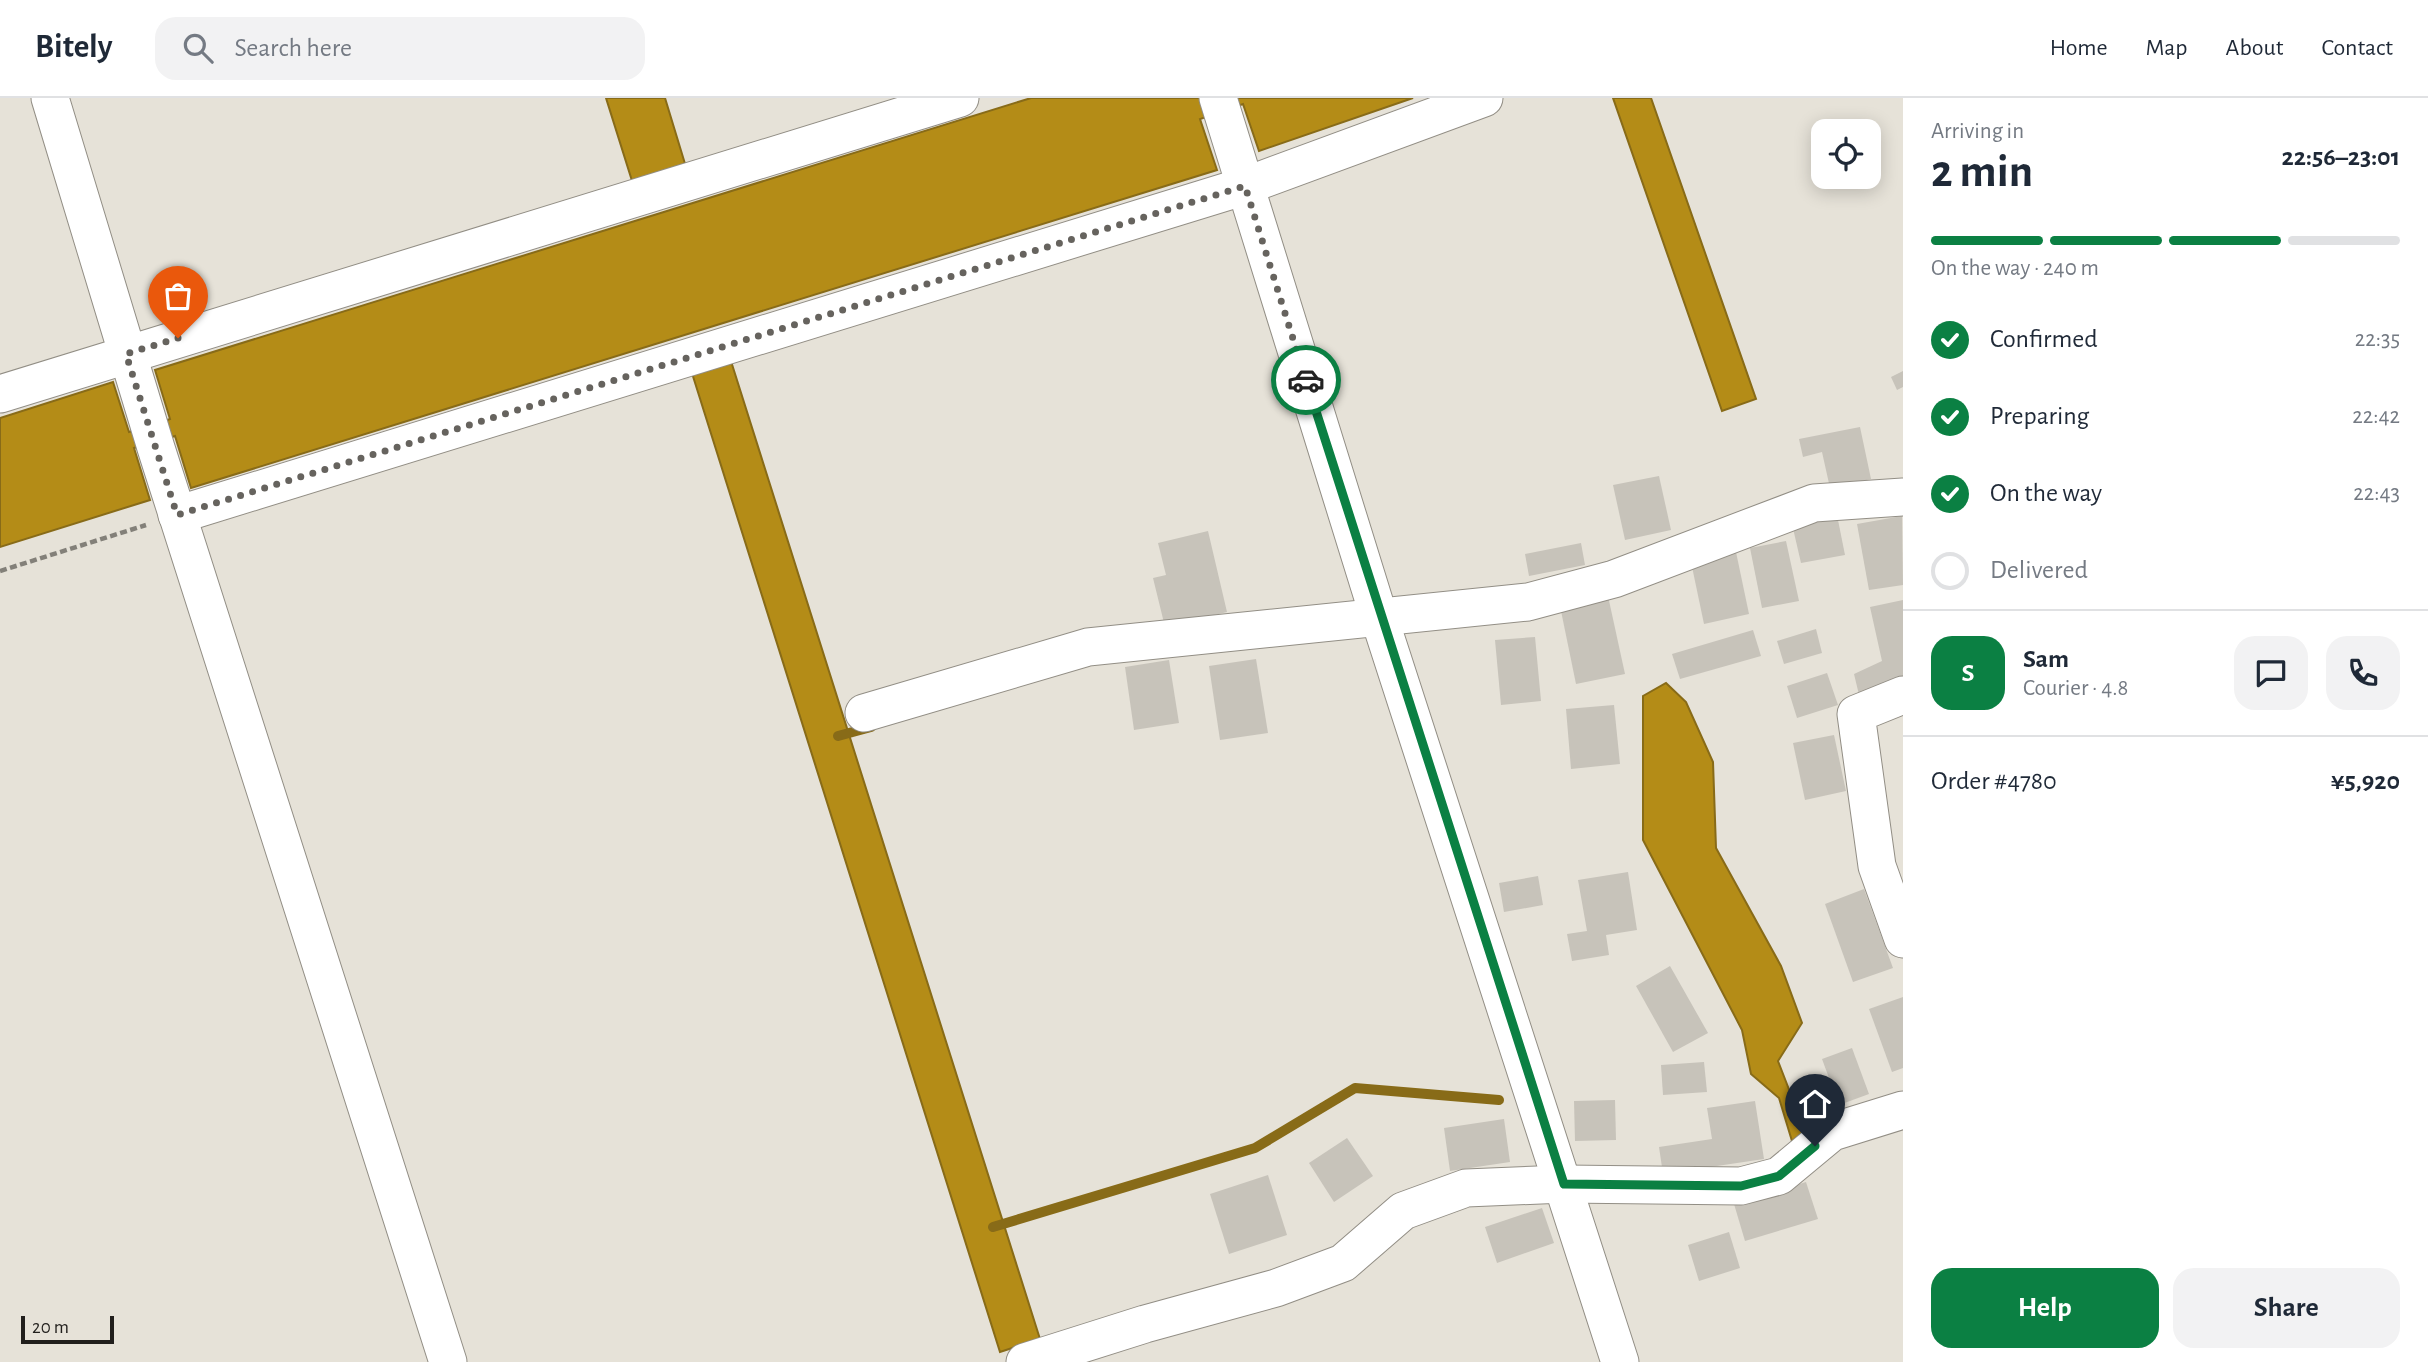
<!DOCTYPE html>
<html lang="en">
<head>
<meta charset="utf-8">
<style>
	body { margin:0; font-family:"Alegreya Sans",sans-serif; background:#f2f2f3; color:#1f2937; height:100vh; display:flex; flex-direction:column; font-size:26px; white-space:nowrap }
	* { box-sizing:border-box; margin:0 }
	p { font-size:23px; color:#747a83 }
	.icon { flex:none; width:38px; height:38px; fill:none; stroke:currentColor; stroke-width:2; stroke-linecap:round; stroke-linejoin:round }
	.map { position:relative; flex:1; overflow:hidden }
	.details { display:flex; flex-direction:column; background:#fff; width:525px }
	.details>* { flex:none }
	.fabs { position:absolute; left:1811px; top:21px; display:grid; gap:14px }
	.fabs a { display:grid; place-items:center; width:70px; height:70px; border-radius:14px; background:#fff; box-shadow:0 4px 18px #0003; font-size:35px }
	.scale { position:absolute; left:21px; bottom:18px; width:93px; box-sizing:border-box; padding-left:7px; border:4px solid #211f1c; border-top:0; font-size:19px; line-height:24px; white-space:nowrap; color:#211f1c; -webkit-text-stroke:5px #e6e2d8; paint-order:stroke }
	.pin { position:absolute; display:grid; place-items:center; width:60px; height:60px; color:#fff; margin:-72px -30px; border-radius:50% 50% 50% 0; rotate:-45deg; box-shadow:0 0 7px #0007 }
	.pin .icon { rotate:45deg }
	.courier { position:absolute; display:grid; place-items:center; width:70px; height:70px; margin:-35px; border:5px solid #0b8043; border-radius:50%; background:#fff; color:#222; box-shadow:0 2px 9px #0007 }
	.overview em { font-style:normal; font-weight:600 }
	.overview div { display:flex; flex-direction:column-reverse }
	.overview { display:flex; align-items:center; justify-content:space-between; height:119px; padding:0 28px }
	h1 { font-size:46px; font-weight:600; line-height:52px }
	.bar { display:grid; grid-template-columns:repeat(4,1fr); gap:10px 7px; align-content:center; height:84px; padding:0 28px }
	.bar i { height:9px; border-radius:5px; background:#e0e1e3 }
	.bar .current { background:#0b8043 }
	.bar p { grid-column:span 4 }
	.line { display:flex; align-items:center; gap:18px; padding:0 28px; border-top:2px solid #e0e1e3 }
	.line div { flex:1 }
	.round { display:grid; place-items:center; flex:none; width:74px; height:74px; border-radius:21px; background:#f2f2f3 }
	ol { padding:0 28px; list-style:none }
	li { display:flex; align-items:center; gap:21px; height:77px }
	li p { margin-inline-start:auto }
	li .icon { padding:7px; border-radius:50%; background:#0b8043; color:#fff; stroke-width:4 }
	li:last-child { color:#747a83 }
	li i { width:38px; height:38px; border:4px solid #e0e1e3; border-radius:50% }
	.cta { display:flex; gap:14px; margin-top:auto; padding:14px 28px }
	.cta a { flex:1; height:80px; border-radius:21px; background:#0b8043; color:#fff; font-size:28px; font-weight:600; line-height:80px; text-align:center }
	.cta a+a { background:#f2f2f3; color:#1f2937 }
	header { display:flex; align-items:center; gap:42px; box-sizing:border-box; height:98px; padding:0 35px; background:#fff; border-bottom:2px solid #e0e1e3 }
	header strong { font-size:33px }
	nav { display:flex; gap:38px; margin-inline-start:auto; font-size:24px }
	.search { width:490px; height:63px; background:#f2f2f3; display:flex; align-items:center; gap:18px; box-sizing:border-box; padding:0 24px; border-radius:21px; color:#747a83; font-size:26px }
	main { display:flex; flex:1; min-height:0 }
	.map>svg:first-child { display:block }
	.water { fill:#b48c17; stroke:#886b18; stroke-width:2 }
	.lines { fill:none; stroke-linecap:round; stroke-linejoin:round }
	.stream { stroke:#886b18; stroke-width:10 }
	.building { fill:#c7c3ba }
	.street-casing { stroke:#928e85; stroke-width:39 }
	.path { stroke:#838079; stroke-width:4.5; stroke-dasharray:7 3.5; stroke-linecap:butt }
	.street { stroke:#fff; stroke-width:37 }
	.done { stroke:#66635e; stroke-width:7; stroke-dasharray:0 12.6 }
	.route { stroke:#0b8043; stroke-width:9 }
</style>
</head>
<body>
<header>
<strong>Bitely</strong>
<div class="search"><svg class="icon" aria-label="search" viewBox="0 0 24 24"><circle cx="10" cy="10" r="6"/><path d="M15 15l6 6"/></svg>Search here</div>
<nav><a>Home</a><a>Map</a><a>About</a><a>Contact</a></nav>
</header>
<main>
<div class="map">
<svg width="1903" height="1264" viewBox="0 0 1903 1264">
	<rect width="100%" height="100%" fill="#e6e2d8"/>
	<g class="water">
		<polygon points="606,0 665,0 686,69 633,86"/>
		<polygon points="1031,0 1413,0 1259,53 1243,6 1200,21 1217,72 191,390 175,338 134,350 150,402 0,449 0,320 113,284 129,334 170,321 155,272"/>
		<polygon points="1613,0 1651,0 1756,301 1722,313"/>
		<polygon points="730,260 1040,1241 1000,1254 691,272"/>
		<polygon points="1666,585 1686,604 1713,664 1716,750 1781,868 1802,925 1778,963 1805,1033 1792,1043 1779,1000 1751,976 1742,932 1643,742 1643,598"/>
	</g>
	<g class="lines">
		<g class="stream">
			<polyline points="838,638 871,629"/>
			<polyline points="993,1129 1255,1050 1355,990 1499,1002"/>
		</g>
	</g>
	<g class="building">
		<polygon points="1903,273 1903,289 1897,292 1891,279"/>
		<polygon points="1860,329 1871,381 1830,390 1822,354 1803,359 1799,341"/>
		<polygon points="1659,378 1671,432 1625,442 1613,387"/>
		<polygon points="1837,417 1845,457 1801,465 1792,426"/>
		<polygon points="1902,418 1903,487 1869,492 1857,426"/>
		<polygon points="1208,433 1227,514 1165,529 1153,480 1166,477 1158,445"/>
		<polygon points="1786,443 1799,503 1762,510 1750,450"/>
		<polygon points="1581,445 1585,467 1529,478 1525,456"/>
		<polygon points="1736,454 1749,516 1704,526 1691,464"/>
		<polygon points="1608,498 1625,576 1576,586 1560,508"/>
		<polygon points="1903,502 1903,581 1860,601 1854,576 1882,563 1870,509"/>
		<polygon points="1816,531 1822,555 1784,566 1777,543"/>
		<polygon points="1753,532 1761,558 1680,581 1672,556"/>
		<polygon points="1535,539 1541,603 1501,607 1495,542"/>
		<polygon points="1256,561 1268,635 1220,642 1209,568"/>
		<polygon points="1169,562 1179,625 1134,632 1125,569"/>
		<polygon points="1827,575 1838,607 1797,620 1787,588"/>
		<polygon points="1614,607 1620,666 1571,671 1566,611"/>
		<polygon points="1834,637 1846,693 1805,702 1793,645"/>
		<polygon points="1628,774 1637,832 1606,837 1609,857 1572,863 1567,836 1587,833 1578,782"/>
		<polygon points="1538,778 1543,807 1504,814 1499,785"/>
		<polygon points="1864,791 1893,870 1853,884 1825,806"/>
		<polygon points="1670,868 1708,935 1673,954 1636,888"/>
		<polygon points="1903,899 1903,970 1892,974 1869,911"/>
		<polygon points="1852,950 1869,996 1839,1007 1822,961"/>
		<polygon points="1704,964 1707,994 1663,997 1661,967"/>
		<polygon points="1615,1002 1616,1042 1575,1043 1574,1003"/>
		<polygon points="1755,1003 1764,1061 1663,1076 1659,1049 1712,1041 1707,1010"/>
		<polygon points="1504,1021 1510,1064 1450,1073 1444,1030"/>
		<polygon points="1347,1040 1373,1078 1334,1104 1309,1065"/>
		<polygon points="1268,1077 1287,1137 1229,1156 1210,1096"/>
		<polygon points="1806,1084 1818,1121 1745,1143 1734,1106"/>
		<polygon points="1542,1110 1554,1145 1497,1165 1485,1129"/>
		<polygon points="1729,1134 1740,1170 1699,1183 1688,1147"/>
	</g>
	<g class="lines">
		<defs>
			<g id="street">
				<polyline points="50,0 156,350 448,1264"/>
				<polyline points="1218,0 1379,519 1620,1264"/>
				<polyline points="0,296 960,0"/>
				<polyline points="177,417 1245,88 1484,0"/>
				<polyline points="1903,597 1856,616 1877,768 1903,841"/>
				<polyline points="864,615 1088,549 1528,504 1614,481 1814,405 1903,399"/>
				<polyline points="1025,1264 1145,1226 1276,1190 1343,1165 1403,1113 1466,1090 1564,1086 1741,1088 1779,1078 1832,1034 1903,1012"/>
			</g>
		</defs>
		<use href="#street" class="street-casing"/>
		<polyline class="path" points="0,473 146,427"/>
		<use href="#street" class="street"/>
	</g>
	<g class="lines">
		<polyline class="done" points="178,240 126,256 177,417 1245,88 1306,282"/>
		<polyline class="route" points="1306,282 1564,1086 1741,1088 1779,1078 1815,1048"/>
	</g>
</svg>
<div class="fabs">
<a><svg class="icon" aria-label="locate" viewBox="0 0 24 24"><circle cx="12" cy="12" r="6"/><path d="M12 2v4M12 18v4M2 12h4M18 12h4"/></svg></a>
</div>
<div class="scale">20 m</div>
<div class="pin" style="left:178px;top:240px;background:#ea580c"><svg class="icon" aria-label="bag" viewBox="0 0 24 24"><path d="M5 8h14l-1 12H6zM9 8a3 3 0 0 1 6 0"/></svg></div>
<div class="pin" style="left:1815px;top:1048px;background:#1f2937"><svg class="icon" aria-label="home" viewBox="0 0 24 24"><path d="M3 11l9-7 9 7M6 9v11h12V9"/></svg></div>
<div class="courier" style="left:1306px;top:282px"><svg class="icon" aria-label="car" viewBox="0 0 24 24"><path d="M5 17H2v-5l4-1 3-4h7l3 4 3 1v5h-3M9 17h6M6 11h13"/><circle cx="7" cy="17" r="2"/><circle cx="17" cy="17" r="2"/></svg></div>
</div>
<section class="details">
<div class="overview"><div><h1>2 min</h1><p>Arriving in</p></div><em>22:56–23:01</em></div>
<div class="bar"><i class="current"></i><i class="current"></i><i class="current"></i><i></i><p>On the way · 240 m</p></div>
<ol>
<li><svg class="icon" aria-label="check" viewBox="0 0 24 24"><path d="M5 12l5 5 9-10"/></svg>Confirmed<p>22:35</p></li>
<li><svg class="icon" aria-label="check" viewBox="0 0 24 24"><path d="M5 12l5 5 9-10"/></svg>Preparing<p>22:42</p></li>
<li><svg class="icon" aria-label="check" viewBox="0 0 24 24"><path d="M5 12l5 5 9-10"/></svg>On the way<p>22:43</p></li>
<li><i></i>Delivered</li>
</ol>
<div class="line" style="height:126px"><b class="round" style="background:#0b8043;color:#fff">S</b><div><b>Sam</b><p>Courier · 4.8</p></div><a class="round"><svg class="icon" aria-label="chat" viewBox="0 0 24 24"><path d="M4 5h16v11H9l-5 4z"/></svg></a><a class="round"><svg class="icon" aria-label="phone" viewBox="0 0 24 24"><path d="M5 4h4l2 5-3 2q2 4 5 5l2-3 5 2v4C11 20 4 13 5 4z"/></svg></a></div>
<div class="line" style="height:91px"><div>Order #4780</div><b>¥5,920</b></div>
<div class="cta"><a>Help</a><a>Share</a></div>
</section>
</main>
</body>
</html>
